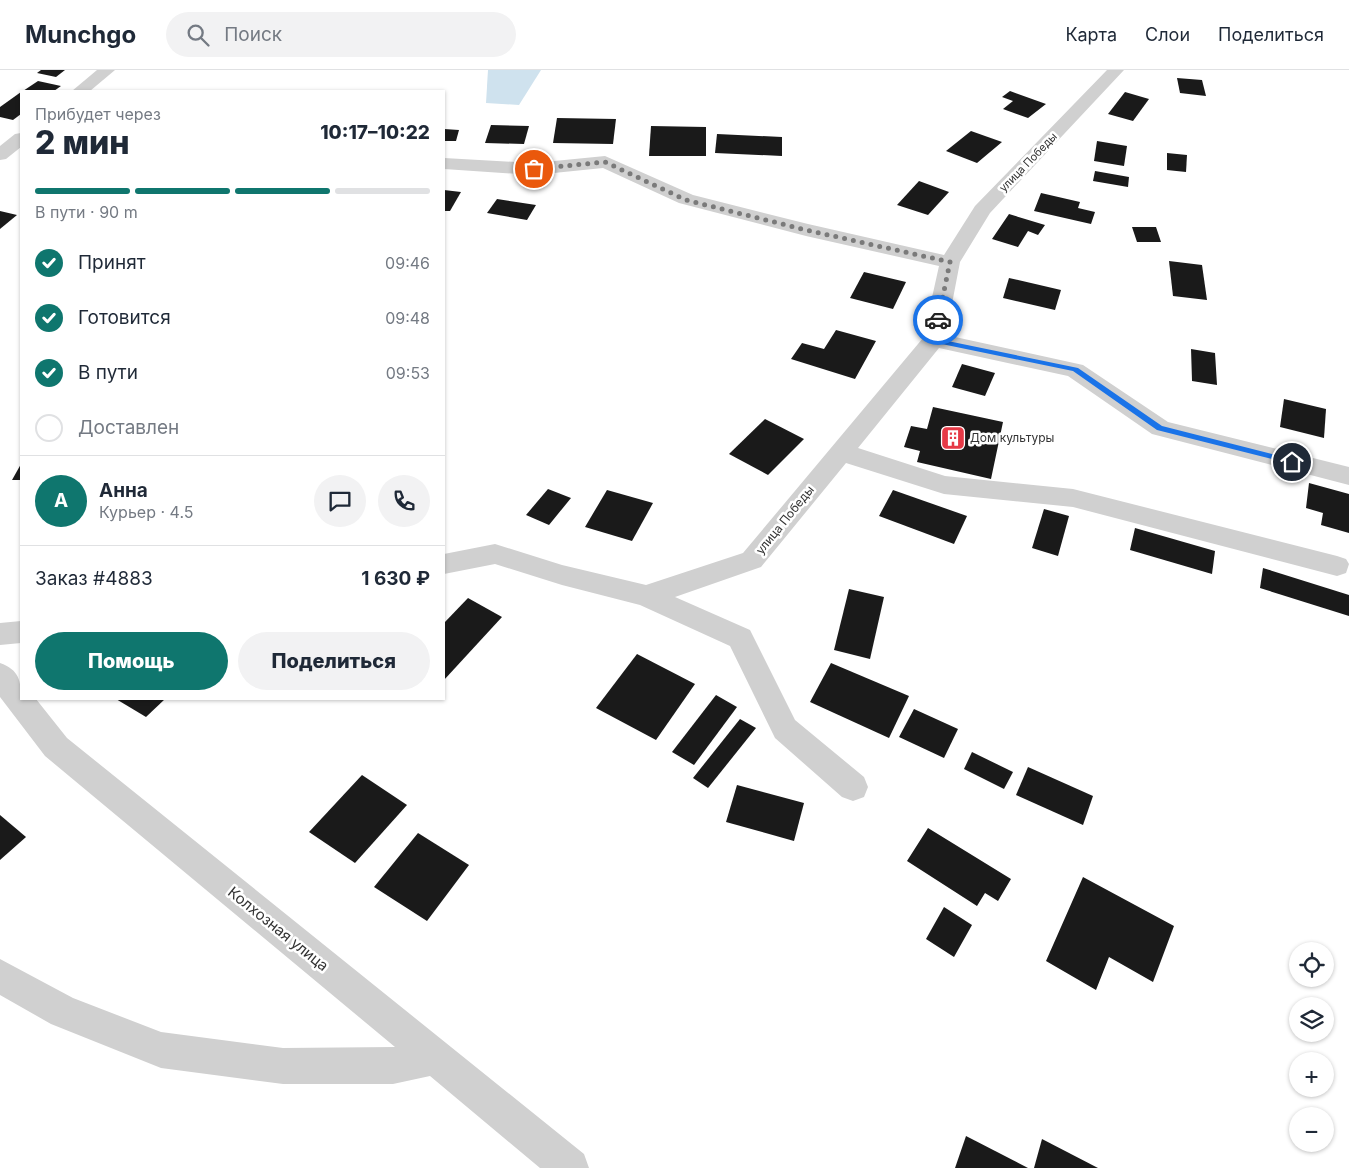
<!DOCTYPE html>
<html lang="ru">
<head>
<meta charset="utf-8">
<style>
	body { margin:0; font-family:Inter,sans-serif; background:#f2f2f3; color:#1f2937; height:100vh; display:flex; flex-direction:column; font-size:19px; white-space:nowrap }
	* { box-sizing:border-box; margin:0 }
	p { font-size:16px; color:#747a83 }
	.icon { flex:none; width:28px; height:28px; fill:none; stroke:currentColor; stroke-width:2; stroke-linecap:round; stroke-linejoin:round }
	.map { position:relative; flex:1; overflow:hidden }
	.details { position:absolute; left:20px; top:20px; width:425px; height:610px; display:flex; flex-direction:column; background:#fff; border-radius:0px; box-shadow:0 1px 4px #0004 }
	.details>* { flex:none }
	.fabs { position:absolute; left:1289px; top:872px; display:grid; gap:10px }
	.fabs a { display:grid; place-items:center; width:45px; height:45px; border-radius:50%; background:#fff; box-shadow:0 1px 4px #0004; font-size:25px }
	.pin { position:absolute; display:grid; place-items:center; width:42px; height:42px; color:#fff; margin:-21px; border:2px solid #fff; border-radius:50%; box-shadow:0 1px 5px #0007 }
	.courier { position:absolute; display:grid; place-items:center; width:50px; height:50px; margin:-25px; border:4px solid #1a73e8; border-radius:50%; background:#fff; color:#222; box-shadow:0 1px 6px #0007 }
	.overview em { font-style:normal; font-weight:800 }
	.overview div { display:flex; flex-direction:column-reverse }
	.overview { display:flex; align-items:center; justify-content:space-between; height:85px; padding:0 15px }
	h1 { font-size:32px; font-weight:800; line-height:38px }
	.bar { display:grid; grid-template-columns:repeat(4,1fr); gap:8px 5px; align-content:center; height:60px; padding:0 15px }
	.bar i { height:6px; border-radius:4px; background:#e0e1e3 }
	.bar .on { background:#0f766e }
	.bar p { grid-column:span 4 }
	.line { display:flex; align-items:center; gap:12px; padding:0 15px; border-top:1px solid #e0e1e3 }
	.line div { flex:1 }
	.round { display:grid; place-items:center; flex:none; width:52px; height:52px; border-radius:26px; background:#f2f2f3 }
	ol { padding:0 15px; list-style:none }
	li { display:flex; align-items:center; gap:15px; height:55px }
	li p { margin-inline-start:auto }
	li .icon { padding:5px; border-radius:50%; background:#0f766e; color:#fff; stroke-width:4 }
	li:last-child { color:#747a83 }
	li i { width:28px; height:28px; border:2px solid #e0e1e3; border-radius:50% }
	.primary-button { display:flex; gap:10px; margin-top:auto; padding:10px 15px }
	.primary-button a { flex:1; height:58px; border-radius:30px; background:#0f766e; color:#fff; font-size:20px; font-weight:800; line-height:58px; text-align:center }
	.primary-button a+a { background:#f2f2f3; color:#1f2937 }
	header { display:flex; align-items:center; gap:30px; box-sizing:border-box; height:70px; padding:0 25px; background:#fff; border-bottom:1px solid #e0e1e3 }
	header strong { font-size:24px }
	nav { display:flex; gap:28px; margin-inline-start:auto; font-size:18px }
	.search { width:350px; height:45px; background:#f2f2f3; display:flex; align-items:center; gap:12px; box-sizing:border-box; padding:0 18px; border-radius:28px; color:#747a83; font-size:19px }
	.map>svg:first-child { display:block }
	.water { fill:#cfe2ee }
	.building { fill:#1a1a1a }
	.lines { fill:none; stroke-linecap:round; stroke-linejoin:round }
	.minor { fill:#d0d0d0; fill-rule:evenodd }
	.route { fill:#1a73e8 }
	.done { stroke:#7a7a7a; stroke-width:5; stroke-dasharray:0 9 }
	.labels { text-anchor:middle; stroke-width:5; stroke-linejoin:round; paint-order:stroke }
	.far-street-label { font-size:11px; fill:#333; stroke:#fff }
	.poi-label { font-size:12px; fill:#333; stroke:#fff; text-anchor:start }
	.street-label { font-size:12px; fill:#333; stroke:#fff }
	.near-street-label { font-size:15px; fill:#333; stroke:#fff }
</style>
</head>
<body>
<header>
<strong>Munchgo</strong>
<div class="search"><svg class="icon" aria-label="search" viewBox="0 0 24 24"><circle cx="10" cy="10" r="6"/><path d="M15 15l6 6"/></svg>Поиск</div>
<nav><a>Карта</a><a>Слои</a><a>Поделиться</a></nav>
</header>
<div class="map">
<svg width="1349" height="1098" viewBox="0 0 1349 1098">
	<rect width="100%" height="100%" fill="#fff"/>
	<polygon class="water" points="488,0 541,0 519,35 486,33"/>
	<g class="building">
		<polygon points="41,0 65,0 56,7 37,3"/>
		<polygon points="1177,8 1202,10 1206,26 1180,23"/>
		<polygon points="38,11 61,16 54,21 23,21"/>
		<polygon points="1010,21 1046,34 1028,48 1003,39 1013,31 1002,27"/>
		<polygon points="21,22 21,44 13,50 0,47 0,37"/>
		<polygon points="1125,22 1149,29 1133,51 1108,44"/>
		<polygon points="557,48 616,49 613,74 553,73"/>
		<polygon points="491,55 529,56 524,74 485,73"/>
		<polygon points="651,56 706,57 706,86 649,86"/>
		<polygon points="444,59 459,60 456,71 444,71"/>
		<polygon points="971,61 1002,72 977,93 946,81"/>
		<polygon points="717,64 782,67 782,86 715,83"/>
		<polygon points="1097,71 1127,76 1124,96 1094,91"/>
		<polygon points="1167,83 1187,85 1186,102 1167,100"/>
		<polygon points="1095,101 1129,107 1128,117 1093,111"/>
		<polygon points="919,111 949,122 928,145 897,135"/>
		<polygon points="444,120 461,122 450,141 444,141"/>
		<polygon points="1041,123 1080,132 1078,138 1095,142 1091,154 1034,141"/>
		<polygon points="497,129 536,135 527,150 487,143"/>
		<polygon points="0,141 17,145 0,159"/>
		<polygon points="1009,144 1045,155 1038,165 1028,161 1018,177 992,169"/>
		<polygon points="1132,157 1156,157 1161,172 1137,172"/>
		<polygon points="1169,191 1202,195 1207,230 1173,226"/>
		<polygon points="864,202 906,212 893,239 850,228"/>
		<polygon points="1009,208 1061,220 1055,240 1003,228"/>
		<polygon points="836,260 876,271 855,309 791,289 802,273 824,279"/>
		<polygon points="1191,279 1215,283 1217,315 1192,311"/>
		<polygon points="962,294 995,303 985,326 952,317"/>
		<polygon points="1284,329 1326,339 1324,368 1280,357"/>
		<polygon points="933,337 1003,352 991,409 917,392 920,381 904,377 911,356 927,359"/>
		<polygon points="765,349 804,369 768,405 729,384"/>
		<polygon points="21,394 21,410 12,410"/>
		<polygon points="1309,413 1349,424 1349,463 1321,455 1323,443 1306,438"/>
		<polygon points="548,419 571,428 549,455 526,445"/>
		<polygon points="607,420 653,433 632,471 585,457"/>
		<polygon points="893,420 967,446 954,474 879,446"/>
		<polygon points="1044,439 1069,446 1058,486 1032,478"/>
		<polygon points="1135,458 1215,481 1212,504 1130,480"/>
		<polygon points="1263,498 1349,525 1349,546 1260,518"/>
		<polygon points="849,519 884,527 870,589 834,580"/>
		<polygon points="468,528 502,547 444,610 444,553"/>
		<polygon points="637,584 695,614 656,670 596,638"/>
		<polygon points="831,593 909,626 889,668 810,632"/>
		<polygon points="716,625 737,637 694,695 672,682"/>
		<polygon points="116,629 165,629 146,647"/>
		<polygon points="914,639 958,659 944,688 899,667"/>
		<polygon points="740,649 756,658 708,718 693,708"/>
		<polygon points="972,682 1013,702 1004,719 964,699"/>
		<polygon points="1028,697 1093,726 1083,755 1016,725"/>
		<polygon points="362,705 407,735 355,793 309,762"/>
		<polygon points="737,715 804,733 794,771 726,752"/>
		<polygon points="0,745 26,767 0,790"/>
		<polygon points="928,758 1011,809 998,831 985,823 977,836 907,791"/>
		<polygon points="418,763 469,795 427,851 374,817"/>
		<polygon points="1083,807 1174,856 1153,912 1109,887 1096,920 1046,891"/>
		<polygon points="944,837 972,855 954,887 926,869"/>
		<polygon points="966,1066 1028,1098 955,1098"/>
		<polygon points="1042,1069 1098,1098 1034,1098"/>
	</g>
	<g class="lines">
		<g class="minor">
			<polygon points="97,0 115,0 90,21 72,21"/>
			<polygon points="1107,0 1124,0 990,143 960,192 946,265 1083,295 1168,352 1349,397 1349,415 1152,364 1068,306 939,278 858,378 945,406 1073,419 1337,486 1346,489 1349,494 1346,503 1337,506 1073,437 944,424 846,393 761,497 675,527 750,560 795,650 864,707 868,717 864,727 853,731 842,727 775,668 730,576 640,535 562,515 495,494 444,504 444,484 495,474 562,495 646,515 743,483 923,268 939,196 806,166 679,133 603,98 534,105 444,99 444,88 534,93 605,86 693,125 808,154 944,185 975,136"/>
			<polygon points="21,63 21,77 6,89 0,90 0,76 15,64"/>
			<polygon points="21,551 21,573 0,575 0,553"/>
			<path d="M0 593C19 600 21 610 21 629H36L67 668 584 1084 589 1098H540L430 1006 393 1014H283L161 998 51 954 0 925V889L73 928 161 962 283 978 395 977 45 686 0 627Z"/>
		</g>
	</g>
	<polygon class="route" points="938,248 941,250 938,269 1078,298 1162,356 1292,389 1296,392 1292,394 1157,360 1073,301 932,272 935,250"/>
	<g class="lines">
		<polyline class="done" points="534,99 605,92 686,130 806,160 950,192 938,250"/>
	</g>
	<defs>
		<symbol id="building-square" viewBox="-11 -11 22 22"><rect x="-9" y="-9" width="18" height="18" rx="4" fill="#e63946" stroke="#fff"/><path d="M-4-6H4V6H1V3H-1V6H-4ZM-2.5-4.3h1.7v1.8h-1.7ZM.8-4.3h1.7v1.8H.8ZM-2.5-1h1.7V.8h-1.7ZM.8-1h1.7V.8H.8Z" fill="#fff"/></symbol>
	</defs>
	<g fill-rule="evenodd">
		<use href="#building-square" x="939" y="354" width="28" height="28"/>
	</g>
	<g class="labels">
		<g class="far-street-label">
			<text transform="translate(1028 92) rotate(-46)" y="4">улица Победы</text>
		</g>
		<g class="poi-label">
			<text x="970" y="372">Дом культуры</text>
		</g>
		<g class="street-label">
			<text transform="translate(785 450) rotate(-51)" y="4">улица Победы</text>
		</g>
		<g class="near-street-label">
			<text transform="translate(278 859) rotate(39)" y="5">Колхозная улица</text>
		</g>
	</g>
</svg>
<div class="fabs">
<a><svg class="icon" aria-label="locate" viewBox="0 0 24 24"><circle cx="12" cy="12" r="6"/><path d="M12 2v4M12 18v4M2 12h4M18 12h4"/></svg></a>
<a><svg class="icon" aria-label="layers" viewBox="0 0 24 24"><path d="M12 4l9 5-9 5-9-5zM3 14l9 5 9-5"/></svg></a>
<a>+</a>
<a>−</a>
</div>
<div class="pin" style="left:534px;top:99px;background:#ea580c"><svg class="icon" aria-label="bag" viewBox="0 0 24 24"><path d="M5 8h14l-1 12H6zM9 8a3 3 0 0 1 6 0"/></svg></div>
<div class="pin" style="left:1292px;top:392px;background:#1f2937"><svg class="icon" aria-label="home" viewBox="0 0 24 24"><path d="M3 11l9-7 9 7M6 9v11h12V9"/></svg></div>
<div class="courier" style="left:938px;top:250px"><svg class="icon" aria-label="car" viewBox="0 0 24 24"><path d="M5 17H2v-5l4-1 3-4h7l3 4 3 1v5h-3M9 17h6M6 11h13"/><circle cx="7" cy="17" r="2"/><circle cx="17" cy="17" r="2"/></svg></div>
<section class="details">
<div class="overview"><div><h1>2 мин</h1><p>Прибудет через</p></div><em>10:17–10:22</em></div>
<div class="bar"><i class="on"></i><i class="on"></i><i class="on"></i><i></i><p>В пути · 90 m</p></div>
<ol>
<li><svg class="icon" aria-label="check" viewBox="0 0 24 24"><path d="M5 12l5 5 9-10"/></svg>Принят<p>09:46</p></li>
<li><svg class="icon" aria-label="check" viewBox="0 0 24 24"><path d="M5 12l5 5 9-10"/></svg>Готовится<p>09:48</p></li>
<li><svg class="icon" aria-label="check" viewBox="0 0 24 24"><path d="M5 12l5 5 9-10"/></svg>В пути<p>09:53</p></li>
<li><i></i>Доставлен</li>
</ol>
<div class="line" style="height:90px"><b class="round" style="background:#0f766e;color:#fff">А</b><div><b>Анна</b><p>Курьер · 4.5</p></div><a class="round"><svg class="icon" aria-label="chat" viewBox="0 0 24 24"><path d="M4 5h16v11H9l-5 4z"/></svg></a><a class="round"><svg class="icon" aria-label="phone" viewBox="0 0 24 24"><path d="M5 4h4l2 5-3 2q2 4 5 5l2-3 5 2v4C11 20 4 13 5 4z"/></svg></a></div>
<div class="line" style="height:65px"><div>Заказ #4883</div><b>1 630 ₽</b></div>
<div class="primary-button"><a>Помощь</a><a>Поделиться</a></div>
</section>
</div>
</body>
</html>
